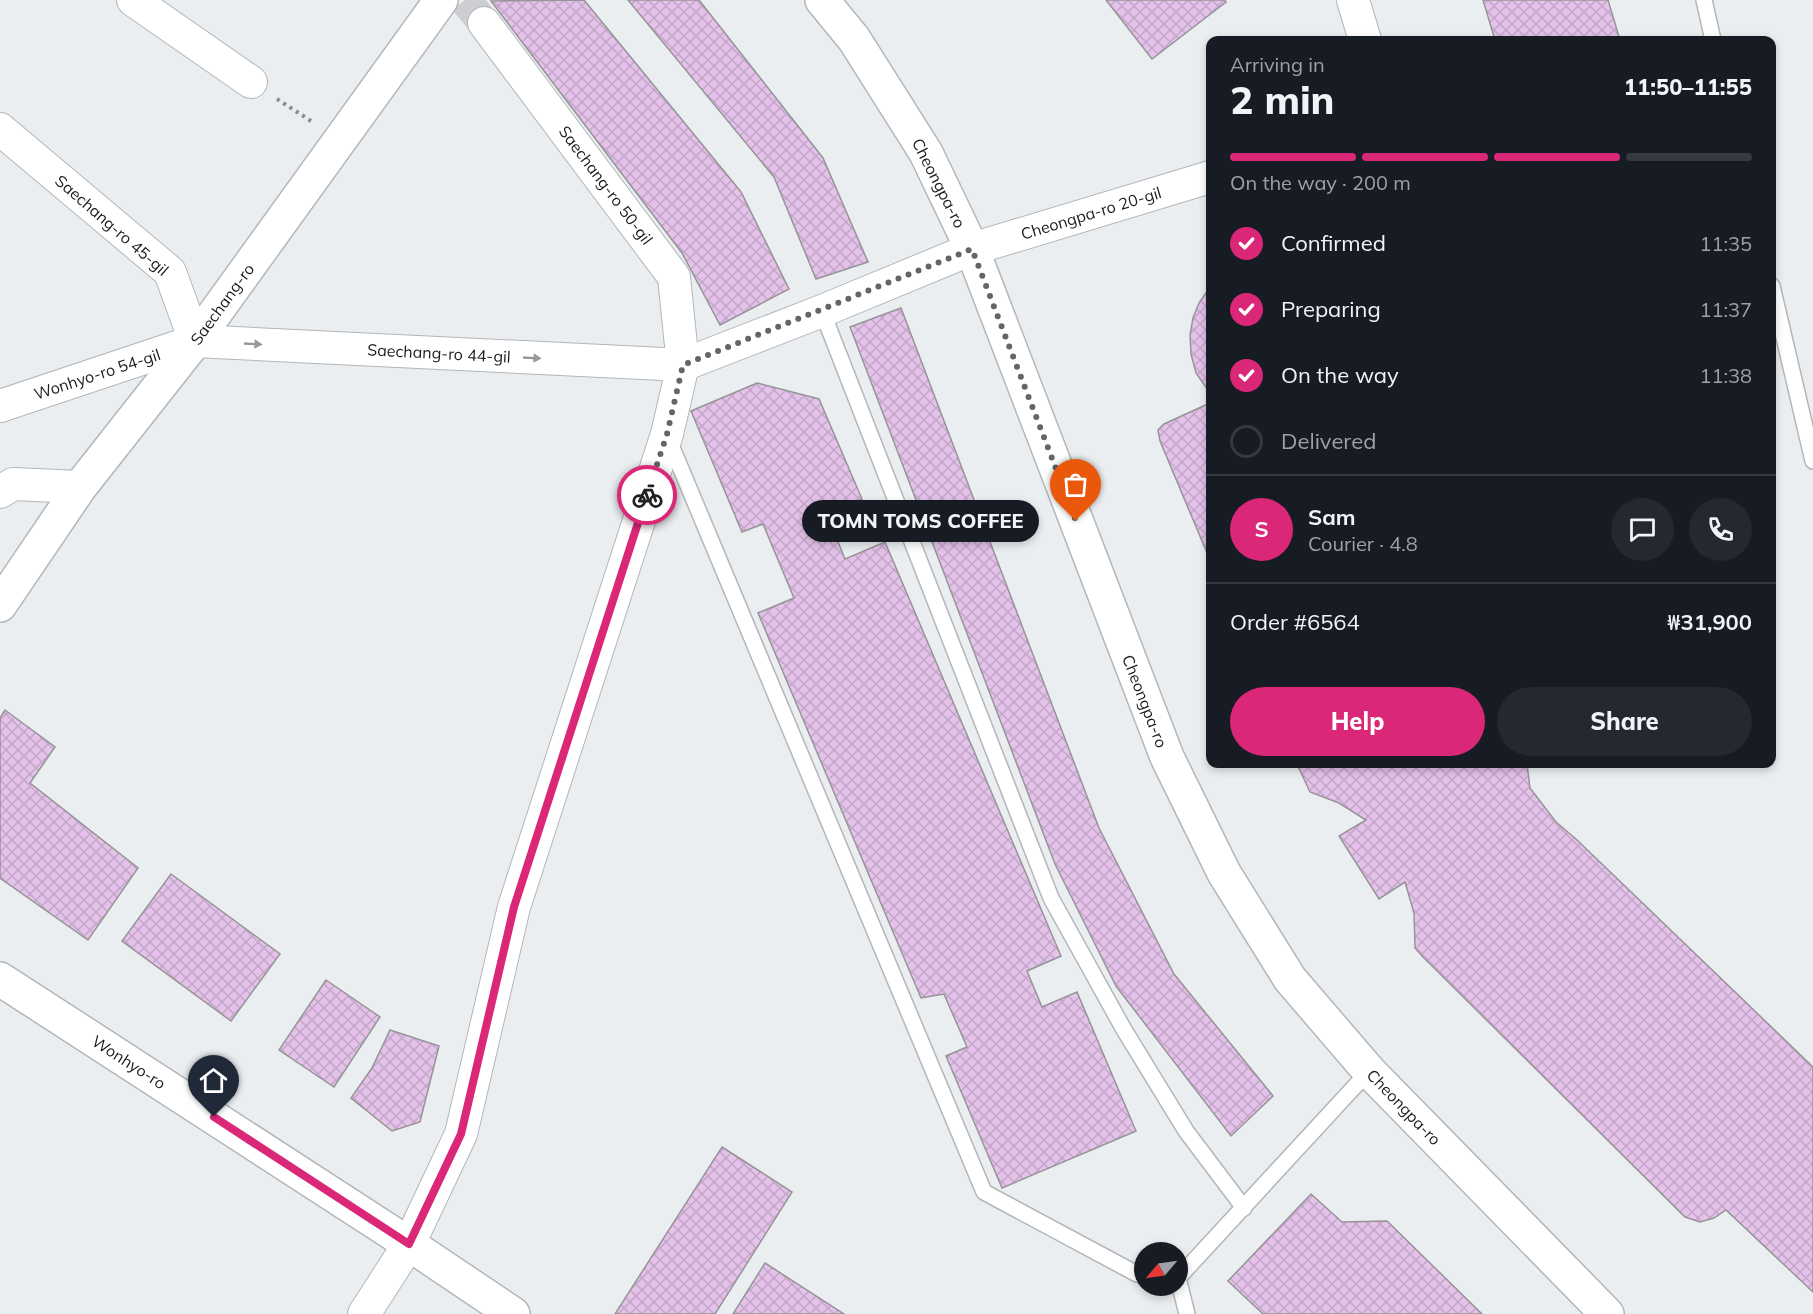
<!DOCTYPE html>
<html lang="en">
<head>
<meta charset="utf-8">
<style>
	body { margin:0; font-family:Mulish,sans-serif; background:#242831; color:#f1f3f6; height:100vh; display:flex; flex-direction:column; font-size:22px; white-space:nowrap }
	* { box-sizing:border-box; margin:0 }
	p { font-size:20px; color:#9ea1a6 }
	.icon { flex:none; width:33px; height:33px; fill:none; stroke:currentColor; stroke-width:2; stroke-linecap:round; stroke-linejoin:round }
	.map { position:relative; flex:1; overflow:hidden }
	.sheet { position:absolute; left:1206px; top:36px; width:570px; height:732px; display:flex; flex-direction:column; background:#171b24; border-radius:12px; box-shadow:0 3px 9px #0003 }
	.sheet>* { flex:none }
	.needle { width:39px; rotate:241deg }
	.fabs { position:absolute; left:1134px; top:1242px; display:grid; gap:12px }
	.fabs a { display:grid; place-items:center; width:54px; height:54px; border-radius:50%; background:#171b24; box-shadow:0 3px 9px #0003; font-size:30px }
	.pin { position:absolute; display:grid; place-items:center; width:51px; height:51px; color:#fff; margin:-62px -26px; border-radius:50% 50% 50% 0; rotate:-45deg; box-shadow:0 0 6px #0007 }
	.pin .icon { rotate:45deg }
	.courier { position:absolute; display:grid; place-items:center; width:60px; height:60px; margin:-30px; border:4px solid #db2777; border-radius:50%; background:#fff; color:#222; box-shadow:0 2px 8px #0007 }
	.bubble { position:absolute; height:42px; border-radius:21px; background:#171b24; box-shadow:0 3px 9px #0003; font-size:20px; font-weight:800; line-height:42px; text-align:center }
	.overview em { font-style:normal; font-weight:800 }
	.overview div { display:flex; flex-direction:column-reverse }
	.overview { display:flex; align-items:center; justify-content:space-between; height:102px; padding:0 24px }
	h1 { font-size:39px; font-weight:800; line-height:45px }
	.bar { display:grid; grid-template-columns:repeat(4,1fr); gap:9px 6px; align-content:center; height:72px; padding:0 24px }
	.bar i { height:8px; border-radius:4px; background:#363941 }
	.bar .on { background:#db2777 }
	.bar p { grid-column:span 4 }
	.line { display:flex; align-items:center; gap:15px; padding:0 24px; border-top:2px solid #363941 }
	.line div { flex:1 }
	.round { display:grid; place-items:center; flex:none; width:63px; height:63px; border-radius:32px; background:#242831 }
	ol { padding:0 24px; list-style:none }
	li { display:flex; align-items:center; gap:18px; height:66px }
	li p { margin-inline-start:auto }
	li .icon { padding:6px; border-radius:50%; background:#db2777; color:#fff; stroke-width:4 }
	li:last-child { color:#9ea1a6 }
	li i { width:33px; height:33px; border:3px solid #363941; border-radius:50% }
	.cta { display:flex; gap:12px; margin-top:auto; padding:12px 24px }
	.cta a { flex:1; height:69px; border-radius:36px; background:#db2777; color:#fff; font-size:24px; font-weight:800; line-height:69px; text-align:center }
	.cta a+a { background:#242831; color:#f1f3f6 }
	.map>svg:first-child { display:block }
	.building { fill:url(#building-cross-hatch); stroke:#969497; stroke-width:1.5 }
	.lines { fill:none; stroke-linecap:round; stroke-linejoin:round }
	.minor-tunnel { stroke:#ccced1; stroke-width:32; stroke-dasharray:32 16; stroke-linecap:butt }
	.service-casing { stroke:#b3b6b9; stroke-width:18 }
	.minor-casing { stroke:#b3b6b9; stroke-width:34 }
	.secondary-casing { stroke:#b3b6b9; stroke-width:36 }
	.primary-casing { stroke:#b3b6b9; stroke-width:36 }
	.path { stroke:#8a8c8e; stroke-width:4; stroke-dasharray:3 4.5; stroke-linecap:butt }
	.service { stroke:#fff; stroke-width:15 }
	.minor { stroke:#fff; stroke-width:32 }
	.secondary { stroke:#fff; stroke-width:33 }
	.primary { stroke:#fff; stroke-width:33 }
	.oneway { fill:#989899 }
	.done { stroke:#636567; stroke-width:6; stroke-dasharray:0 10.8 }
	.route { stroke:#db2777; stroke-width:8 }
	.labels { text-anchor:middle; stroke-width:4.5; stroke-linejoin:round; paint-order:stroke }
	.street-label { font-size:16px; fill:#1a1b1c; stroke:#fff }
</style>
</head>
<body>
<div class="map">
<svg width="1813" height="1314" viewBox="0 0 1813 1314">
	<defs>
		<pattern id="building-cross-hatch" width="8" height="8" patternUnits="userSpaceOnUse" patternTransform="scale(1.5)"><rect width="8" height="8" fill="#e4c2ea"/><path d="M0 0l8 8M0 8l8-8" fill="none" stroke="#c3a6c8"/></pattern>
	</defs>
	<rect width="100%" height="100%" fill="#ebeef1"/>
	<g class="building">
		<polygon points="584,0 741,192 789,289 720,325 682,253 491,1"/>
		<polygon points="628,0 699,0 823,158 868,262 816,279 774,177"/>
		<polygon points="1106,0 1225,0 1226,2 1152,59"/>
		<polygon points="1483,0 1608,0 1620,40 1495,40"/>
		<polygon points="1210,287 1210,393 1196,373 1191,354 1190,335 1193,318 1199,303"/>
		<polygon points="901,308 1099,828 1174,974 1273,1096 1231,1136 1116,986 1055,864 850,327"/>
		<polygon points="757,383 819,399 862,499 827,515 845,559 885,542 1061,956 1027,971 1042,1007 1077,992 1136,1131 1002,1188 946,1056 967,1047 944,994 921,998 758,613 794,598 763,524 742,532 691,411"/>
		<polygon points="1210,403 1210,560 1160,441 1158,430 1164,424"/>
		<polygon points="5,710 55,747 30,783 138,868 88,940 0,878 0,718"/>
		<polygon points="1297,764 1527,764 1530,788 1556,822 1576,839 1813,1067 1813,1292 1726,1210 1714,1218 1700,1222 1685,1217 1423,957 1415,948 1414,913 1405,882 1379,899 1339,836 1366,820 1339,803 1310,792"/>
		<polygon points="171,874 280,954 231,1021 122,941"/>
		<polygon points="326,980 380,1017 334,1087 279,1050"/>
		<polygon points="390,1030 439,1046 420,1122 392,1131 351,1098 372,1068"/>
		<polygon points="722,1147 792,1192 715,1314 615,1314"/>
		<polygon points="1311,1194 1342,1222 1387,1221 1482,1314 1263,1314 1228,1281"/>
		<polygon points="765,1263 844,1314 733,1314"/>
	</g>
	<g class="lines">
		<polyline class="minor-tunnel" points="465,0 484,23"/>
		<defs>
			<g id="service">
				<polyline points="1704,0 1713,40"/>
				<polyline points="1772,286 1813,461"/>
				<polyline points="822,311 1051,898 1123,1028 1186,1131 1244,1208"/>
				<polyline points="668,438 984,1192 1137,1274 1144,1275"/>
				<polyline points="1178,1278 1369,1071"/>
				<polyline points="1178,1278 1187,1314"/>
			</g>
			<g id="minor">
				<polyline points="133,0 251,82"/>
				<polyline points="1353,0 1365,40"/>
				<polyline points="0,129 170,272 195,341"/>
				<polyline points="0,406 195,341 683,365 822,311 972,249 1210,177"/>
				<polyline points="0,492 13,484 80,487"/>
				<polyline points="364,1314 409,1244 461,1134 514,907 667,434 683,365 674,277 484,23"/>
			</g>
			<polyline id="secondary" points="0,605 80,487 195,341 441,0"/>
			<g id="primary">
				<polyline points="822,0 854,39 926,153 972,249 1167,757 1224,873 1290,979 1369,1071 1607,1314"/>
				<polyline points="0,979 409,1244 513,1314"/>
			</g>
		</defs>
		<use href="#service" class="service-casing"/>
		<use href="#minor" class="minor-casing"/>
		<use href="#secondary" class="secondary-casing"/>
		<use href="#primary" class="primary-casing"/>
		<polyline class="path" points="277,99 311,121"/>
		<use href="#service" class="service"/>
		<use href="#minor" class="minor"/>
		<use href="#secondary" class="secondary"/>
		<use href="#primary" class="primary"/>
	</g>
	<defs><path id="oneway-solid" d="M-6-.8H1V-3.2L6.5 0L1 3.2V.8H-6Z" transform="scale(1.5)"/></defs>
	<g class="oneway">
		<use href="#oneway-solid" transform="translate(253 344) rotate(3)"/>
		<use href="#oneway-solid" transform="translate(532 358) rotate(3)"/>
	</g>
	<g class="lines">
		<polyline class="done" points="647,495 667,434 683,365 972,249 1076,521"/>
		<polyline class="route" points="214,1117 409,1244 461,1134 514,907 647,495"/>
	</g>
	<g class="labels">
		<g class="street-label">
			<text transform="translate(939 183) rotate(63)" y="6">Cheongpa-ro</text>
			<text transform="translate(606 185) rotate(53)" y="6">Saechang-ro 50-gil</text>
			<text transform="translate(1091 213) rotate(-17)" y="6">Cheongpa-ro 20-gil</text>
			<text transform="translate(112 225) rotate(41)" y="6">Saechang-ro 45-gil</text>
			<text transform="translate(222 304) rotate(-54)" y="6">Saechang-ro</text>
			<text transform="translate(439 353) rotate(3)" y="6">Saechang-ro 44-gil</text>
			<text transform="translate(97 374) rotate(-18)" y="6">Wonhyo-ro 54-gil</text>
			<text transform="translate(1145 701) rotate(69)" y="6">Cheongpa-ro</text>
			<text transform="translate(129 1062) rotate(33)" y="6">Wonhyo-ro</text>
			<text transform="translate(1404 1107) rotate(46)" y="6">Cheongpa-ro</text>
		</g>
	</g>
</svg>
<div class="fabs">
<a><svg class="needle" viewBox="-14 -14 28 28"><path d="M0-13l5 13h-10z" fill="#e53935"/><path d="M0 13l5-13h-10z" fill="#9ea1a6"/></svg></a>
</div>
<div class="pin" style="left:1076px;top:521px;background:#ea580c"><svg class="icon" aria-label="bag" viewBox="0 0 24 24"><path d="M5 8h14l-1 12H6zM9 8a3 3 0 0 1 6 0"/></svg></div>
<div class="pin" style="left:214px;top:1117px;background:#1f2937"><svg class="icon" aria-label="home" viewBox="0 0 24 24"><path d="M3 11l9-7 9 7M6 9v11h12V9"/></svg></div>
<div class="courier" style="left:647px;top:495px"><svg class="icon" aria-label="bike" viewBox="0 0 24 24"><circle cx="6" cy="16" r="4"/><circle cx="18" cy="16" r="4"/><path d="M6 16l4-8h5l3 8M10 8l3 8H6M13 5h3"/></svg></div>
<div class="bubble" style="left:802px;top:500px;width:237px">TOMN TOMS COFFEE</div>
<section class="sheet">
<div class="overview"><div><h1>2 min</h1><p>Arriving in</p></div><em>11:50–11:55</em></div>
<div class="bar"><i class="on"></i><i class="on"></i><i class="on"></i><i></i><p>On the way · 200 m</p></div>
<ol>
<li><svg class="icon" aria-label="check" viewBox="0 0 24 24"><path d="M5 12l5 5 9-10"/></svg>Confirmed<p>11:35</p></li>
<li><svg class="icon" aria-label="check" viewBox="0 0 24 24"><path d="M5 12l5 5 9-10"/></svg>Preparing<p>11:37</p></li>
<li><svg class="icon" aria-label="check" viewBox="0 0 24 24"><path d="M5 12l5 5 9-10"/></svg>On the way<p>11:38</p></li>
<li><i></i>Delivered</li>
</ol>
<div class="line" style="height:108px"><b class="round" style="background:#db2777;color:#fff">S</b><div><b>Sam</b><p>Courier · 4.8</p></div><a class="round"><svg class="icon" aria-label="chat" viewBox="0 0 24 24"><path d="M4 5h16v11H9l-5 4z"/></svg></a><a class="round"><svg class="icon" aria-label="phone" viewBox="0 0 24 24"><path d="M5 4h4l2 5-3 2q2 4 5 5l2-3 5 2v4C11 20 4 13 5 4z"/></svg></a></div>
<div class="line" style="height:78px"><div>Order #6564</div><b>₩31,900</b></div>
<div class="cta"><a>Help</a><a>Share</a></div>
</section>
</div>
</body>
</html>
